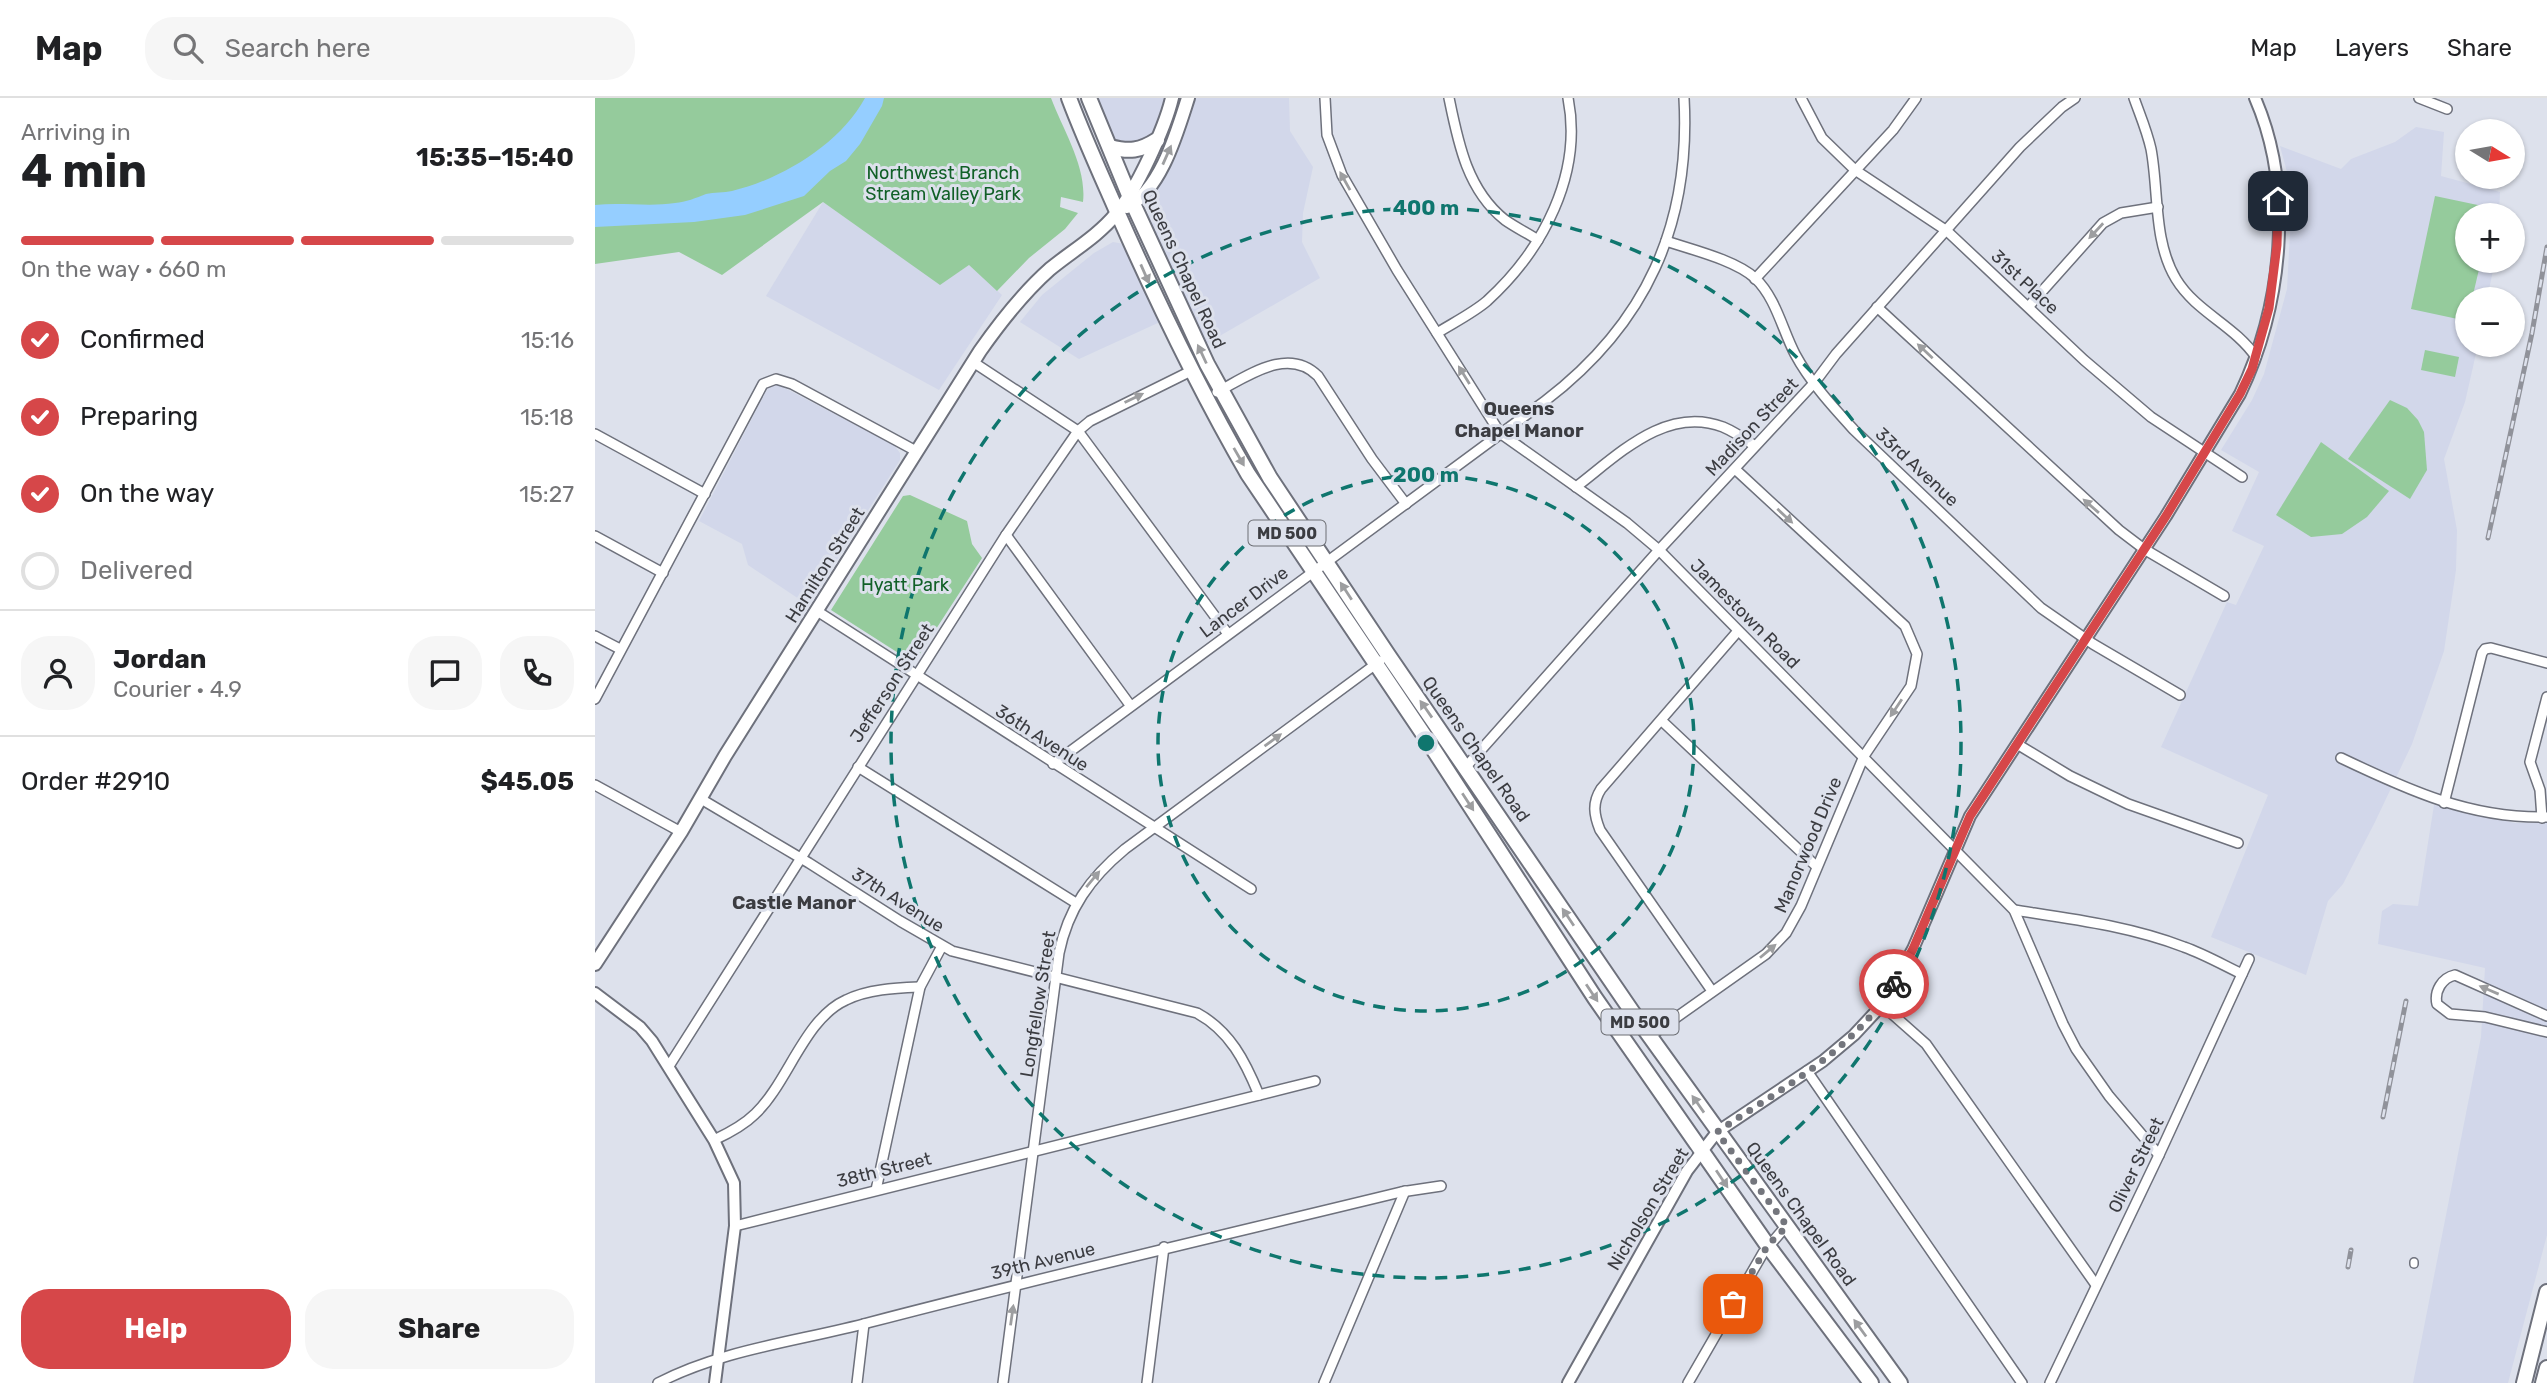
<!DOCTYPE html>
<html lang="en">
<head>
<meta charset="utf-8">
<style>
	body { margin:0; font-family:Rubik,sans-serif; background:#f6f6f6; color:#202124; height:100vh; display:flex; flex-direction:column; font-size:26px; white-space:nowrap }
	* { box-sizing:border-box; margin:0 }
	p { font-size:23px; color:#757577 }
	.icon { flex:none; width:38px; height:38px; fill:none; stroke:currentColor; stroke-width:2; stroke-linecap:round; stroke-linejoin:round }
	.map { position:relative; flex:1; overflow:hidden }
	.panel { display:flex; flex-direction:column; background:#fff; width:595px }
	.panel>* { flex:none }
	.needle { width:46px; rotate:101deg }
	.controls { position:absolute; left:1860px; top:21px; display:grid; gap:14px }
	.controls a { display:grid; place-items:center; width:70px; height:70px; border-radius:50%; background:#fff; box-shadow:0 2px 5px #0004; font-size:35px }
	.pin { position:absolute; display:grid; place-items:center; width:60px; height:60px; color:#fff; margin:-30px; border-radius:14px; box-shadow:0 4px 10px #0006 }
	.courier { position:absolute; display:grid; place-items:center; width:70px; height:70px; margin:-35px; border:5px solid #d64749; border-radius:50%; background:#fff; color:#222; box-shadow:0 2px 9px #0007 }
	.head em { font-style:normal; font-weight:700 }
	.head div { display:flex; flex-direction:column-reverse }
	.head { display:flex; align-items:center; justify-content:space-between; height:119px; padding:0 21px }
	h1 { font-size:46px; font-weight:700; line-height:52px }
	.bar { display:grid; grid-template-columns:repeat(4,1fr); gap:10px 7px; align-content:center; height:84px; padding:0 21px }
	.bar i { height:9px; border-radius:5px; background:#e0e0e0 }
	.bar .current { background:#d64749 }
	.bar p { grid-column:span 4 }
	.line { display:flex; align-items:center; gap:18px; padding:0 21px; border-top:2px solid #e0e0e0 }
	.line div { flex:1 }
	.round { display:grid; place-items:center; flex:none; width:74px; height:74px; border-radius:28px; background:#f6f6f6 }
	ol { padding:0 21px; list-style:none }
	li { display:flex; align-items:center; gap:21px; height:77px }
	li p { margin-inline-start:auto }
	li .icon { padding:7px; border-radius:50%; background:#d64749; color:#fff; stroke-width:4 }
	li:last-child { color:#757577 }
	li i { width:38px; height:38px; border:4px solid #e0e0e0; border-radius:50% }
	.button { display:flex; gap:14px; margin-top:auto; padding:14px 21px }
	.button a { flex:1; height:80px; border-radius:28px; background:#d64749; color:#fff; font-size:28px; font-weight:700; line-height:80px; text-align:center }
	.button a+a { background:#f6f6f6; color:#202124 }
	header { display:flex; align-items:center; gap:42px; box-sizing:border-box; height:98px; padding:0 35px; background:#fff; border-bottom:2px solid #e0e0e0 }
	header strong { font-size:33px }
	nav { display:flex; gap:38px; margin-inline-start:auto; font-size:24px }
	.search { width:490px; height:63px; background:#f6f6f6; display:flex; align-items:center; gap:18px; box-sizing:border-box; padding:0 24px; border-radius:28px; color:#757577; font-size:26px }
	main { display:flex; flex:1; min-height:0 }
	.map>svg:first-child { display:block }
	.built { fill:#d2d7ea }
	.green { fill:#95cb9c }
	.water { fill:#95ceff }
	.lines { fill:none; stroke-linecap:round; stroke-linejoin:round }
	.pedestrian-casing { stroke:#6e717c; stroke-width:10 }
	.minor-casing { stroke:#6e717c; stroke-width:12 }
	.tertiary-casing { stroke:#6e717c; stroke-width:14 }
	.secondary-casing { stroke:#6e717c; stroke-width:16 }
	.primary-casing { stroke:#6e717c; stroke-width:18 }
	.pedestrian { stroke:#fff; stroke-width:7 }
	.minor { stroke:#fff; stroke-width:9 }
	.tertiary { stroke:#fff; stroke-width:10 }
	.secondary { stroke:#fff; stroke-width:12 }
	.primary { stroke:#fff; stroke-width:14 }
	.rail-casing { stroke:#90929a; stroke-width:5 }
	.rail { stroke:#dde1ec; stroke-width:2.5; stroke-dasharray:8; stroke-linecap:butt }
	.oneway { fill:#9d9ea0 }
	.done { stroke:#74767d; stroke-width:7; stroke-dasharray:0 12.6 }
	.route { stroke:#d64749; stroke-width:9 }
	.ring { fill:none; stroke:#0f766e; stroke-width:3.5; stroke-dasharray:12 9 }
	.labels { text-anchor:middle; stroke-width:6; stroke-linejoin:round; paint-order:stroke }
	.shield { fill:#dde1ec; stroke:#6c6e74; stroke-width:2 }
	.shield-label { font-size:16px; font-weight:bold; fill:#3b3c41 }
	.park-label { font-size:18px; fill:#116027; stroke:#dde1ec }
	.street-label { font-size:18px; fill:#3b3c41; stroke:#dde1ec }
	.neighbourhood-label { font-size:19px; font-weight:bold; fill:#3b3c41; stroke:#dde1ec }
	.centre { fill:#0f766e; stroke:#dde1ec; stroke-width:3.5 }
	.ring-label { font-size:21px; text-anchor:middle; font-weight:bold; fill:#0f766e; stroke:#dde1ec; stroke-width:6; stroke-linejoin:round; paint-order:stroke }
</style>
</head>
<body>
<header>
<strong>Map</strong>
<div class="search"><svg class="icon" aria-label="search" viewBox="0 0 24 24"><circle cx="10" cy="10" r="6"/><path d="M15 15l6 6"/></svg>Search here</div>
<nav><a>Map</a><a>Layers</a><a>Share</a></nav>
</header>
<main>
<section class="panel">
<div class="head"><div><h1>4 min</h1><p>Arriving in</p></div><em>15:35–15:40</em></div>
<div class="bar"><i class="current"></i><i class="current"></i><i class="current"></i><i></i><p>On the way · 660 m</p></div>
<ol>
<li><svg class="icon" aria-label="check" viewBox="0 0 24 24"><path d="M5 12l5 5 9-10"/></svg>Confirmed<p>15:16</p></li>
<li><svg class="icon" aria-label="check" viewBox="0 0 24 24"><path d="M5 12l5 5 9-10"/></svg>Preparing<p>15:18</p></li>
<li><svg class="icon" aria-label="check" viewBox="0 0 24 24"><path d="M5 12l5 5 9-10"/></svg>On the way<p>15:27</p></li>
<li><i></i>Delivered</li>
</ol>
<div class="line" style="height:126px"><a class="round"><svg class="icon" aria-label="person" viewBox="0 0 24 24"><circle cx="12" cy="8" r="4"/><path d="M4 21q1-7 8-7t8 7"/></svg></a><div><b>Jordan</b><p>Courier · 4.9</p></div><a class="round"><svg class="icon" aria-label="chat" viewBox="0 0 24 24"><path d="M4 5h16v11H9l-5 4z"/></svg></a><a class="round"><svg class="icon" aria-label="phone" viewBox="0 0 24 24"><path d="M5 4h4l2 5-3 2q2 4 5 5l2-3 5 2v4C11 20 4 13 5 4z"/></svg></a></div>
<div class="line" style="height:91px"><div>Order #2910</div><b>$45.05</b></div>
<div class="button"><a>Help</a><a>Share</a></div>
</section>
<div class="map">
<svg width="1952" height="1285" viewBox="0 0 1952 1285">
	<rect width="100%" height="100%" fill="#dde1ec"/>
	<g class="built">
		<polygon points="498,0 571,0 559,34 547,48 520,45 512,33"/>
		<polygon points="597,0 694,0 695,33 718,69 708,115 707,144 725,180 609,247 556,131 553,114 561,85"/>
		<polygon points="1821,29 1849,34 1846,78 1905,94 1904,117 1872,117 1872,163 1900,163 1892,201 1872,201 1872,247 1883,247 1870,304 1849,361 1862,432 1861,472 1849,553 1817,646 1780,724 1748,786 1733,803 1711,877 1616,839 1673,697 1566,649 1632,504 1641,507 1669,448 1637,433 1664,374 1626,352 1657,302 1669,276 1692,191 1696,117 1692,74 1685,48 1746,71 1756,61 1800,44"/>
		<polygon points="228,104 345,186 374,167 407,197 344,292 171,198"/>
		<polygon points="518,144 529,146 565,224 484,261 425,224 447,197 499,155"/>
		<polygon points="182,286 299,347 305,355 305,362 213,507 153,467 147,446 104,423 169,297 174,289"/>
		<polygon points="1839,707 1920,725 1952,725 1952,1137 1913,1285 1818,1285 1886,939 1890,870 1783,846 1787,813 1798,806 1823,808"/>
	</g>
	<g class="green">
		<path d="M0 0H456C468 32 492 69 488 104L466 99 465 109 483 115 470 131 434 160 402 193 374 167 345 187 228 104 127 177 84 154 0 166Z"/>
		<polygon points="1840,98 1897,110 1895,117 1872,117 1872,163 1886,163 1877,201 1872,201 1872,223 1816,211"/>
		<polygon points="1830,252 1864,259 1860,279 1826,272"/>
		<polygon points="1795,302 1812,310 1823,322 1829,334 1832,372 1815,401 1753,361"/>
		<polygon points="1726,344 1794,393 1772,419 1747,436 1716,439 1681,417"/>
		<polygon points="315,397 372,423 377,446 387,460 319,565 236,512 308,398"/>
	</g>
	<path class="water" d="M270 0H289L287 8 265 46 251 63 235 73 209 98 150 117 99 124 0 129V107C26 104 54 109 80 105 91 104 101 100 111 96 119 94 129 95 137 93 187 81 245 46 270 0Z"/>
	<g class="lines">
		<defs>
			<polyline id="pedestrian" points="1819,1166 1819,1164"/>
			<g id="minor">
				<polyline points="730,0 732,37 747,77 802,172 905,335 1032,425 1064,452 1419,812 1468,926 1481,951 1514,998 1564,1057"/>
				<path d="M854 0C863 44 872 92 910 122 920 129 932 135 943 142"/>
				<polyline points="1206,0 1227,40 1260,72 1352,133 1489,262 1556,319 1647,379"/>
				<path d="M1539 0C1545 17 1552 33 1556 51 1564 93 1558 143 1581 181 1601 214 1639 227 1661 259"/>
				<polyline points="1824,0 1852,11"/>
				<path d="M1071 143C1098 152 1140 162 1160 180 1181 200 1187 231 1200 256 1215 284 1238 309 1259 332L1446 510 1498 546 1585 597"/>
				<polyline points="1160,181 1298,32 1321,0"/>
				<polyline points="1434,208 1508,125 1526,115 1563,109"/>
				<polyline points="1282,209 1524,432 1549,451 1629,498"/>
				<path d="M842 235C858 225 878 215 892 203 948 152 988 76 973 0"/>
				<polyline points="378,264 483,333 633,536"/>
				<path d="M622 294C653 278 693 248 723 278L777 361 811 406"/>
				<polyline points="0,336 110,396"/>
				<path d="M981 389C1023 357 1071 307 1128 329 1140 334 1150 341 1160 348"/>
				<polyline points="411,437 535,607"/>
				<polyline points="0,438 68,475"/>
				<polyline points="222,513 656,791"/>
				<polyline points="0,538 25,551"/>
				<polyline points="0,601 168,286 181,281 197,286 321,353"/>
				<polyline points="1067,623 1221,768"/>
				<polyline points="1422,646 1475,678 1533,706 1643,745"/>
				<path d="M1746 660C1813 692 1876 721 1952 719"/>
				<path d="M458 666 950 303C1051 226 1096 127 1089 0"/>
				<polyline points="263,669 481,805"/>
				<polyline points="869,671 1064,452 1220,284 1241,256 1425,49 1467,9 1480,0"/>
				<polyline points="0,687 86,734"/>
				<path d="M106 701 214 765 305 823 357 853 602 915C635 933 650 963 664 997"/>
				<polyline points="1849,705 1887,555 1890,551 1896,550 1952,565"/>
				<polyline points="1947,720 1945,692 1935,664 1952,599"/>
				<path d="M1419 812C1477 821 1534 828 1589 849 1609 856 1628 867 1647 876"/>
				<path d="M1117 893 1005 732C999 717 997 705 1006 691L1143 533"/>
				<polyline points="1287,907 1331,946 1501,1187"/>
				<path d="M1952 918 1860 877C1847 880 1839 893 1842 906L1855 916 1890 919 1952 934"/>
				<polyline points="1055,938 1171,856 1191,835 1206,808 1269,658 1316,588 1322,556 1310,528 1140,371"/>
				<polyline points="74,968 411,437 483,333 495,323 598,272"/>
				<polyline points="1212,973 1427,1285"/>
				<path d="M119 1042C134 1035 149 1027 160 1016 193 985 209 921 251 902 273 891 301 890 325 889"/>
				<polyline points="281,1092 325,889 347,848"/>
				<polyline points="140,1128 720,983"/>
				<path d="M63 1285C128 1251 206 1243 276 1224 452 1178 629 1137 806 1094L846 1088"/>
				<polyline points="262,1285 269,1226"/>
				<path d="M408 1285 464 855C473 811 495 780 530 751L785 563"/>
				<polyline points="552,1285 569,1149"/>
				<polyline points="729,1285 810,1093"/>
				<polyline points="1093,1285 1168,1155 1192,1127"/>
				<polyline points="1455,1285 1564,1057 1654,861"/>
			</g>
			<g id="tertiary">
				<polyline points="0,895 45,929 57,943 119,1042 139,1085 140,1128 120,1285"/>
				<path d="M973 1285 1092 1073 1122 1034 1228 963 1259 937 1287 907 1318 851 1375 718 1571 418 1645 296C1687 208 1700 92 1660 0"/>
			</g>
			<g id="secondary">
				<path d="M532 109C566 92 582 34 593 0"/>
				<path d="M0 866 86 734 130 658 385 253C406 223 428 195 455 171 477 153 503 138 521 116 541 93 570 30 577 0"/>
			</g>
			<g id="primary">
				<path d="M474 0C489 40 507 79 524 118 563 206 605 293 653 376L835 646 1000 900 1173 1148 1276 1285"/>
				<polyline points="494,0 534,97 612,266 675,380 793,557 1038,915 1305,1285"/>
				<path d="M515 49C534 54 545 53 562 42"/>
				<polyline points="1929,1285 1952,1194"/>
				<polyline points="1948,1285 1952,1270"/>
			</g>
		</defs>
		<use href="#pedestrian" class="pedestrian-casing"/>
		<use href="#minor" class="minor-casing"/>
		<use href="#tertiary" class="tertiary-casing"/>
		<use href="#secondary" class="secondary-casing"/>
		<use href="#primary" class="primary-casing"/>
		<use href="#pedestrian" class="pedestrian"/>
		<use href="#minor" class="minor"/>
		<use href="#tertiary" class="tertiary"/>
		<use href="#secondary" class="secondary"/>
		<use href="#primary" class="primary"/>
		<defs>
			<g id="rail">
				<polyline points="1893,440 1937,235 1952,149"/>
				<polyline points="1788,1019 1811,903"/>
				<polyline points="1753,1169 1756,1152"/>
			</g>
		</defs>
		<use href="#rail" class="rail-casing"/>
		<use href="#rail" class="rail"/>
	</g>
	<defs><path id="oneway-solid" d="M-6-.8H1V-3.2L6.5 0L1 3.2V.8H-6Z" transform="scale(1.75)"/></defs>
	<g class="oneway">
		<use href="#oneway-solid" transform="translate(572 57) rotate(-66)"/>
		<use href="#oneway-solid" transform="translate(750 83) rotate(-119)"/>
		<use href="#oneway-solid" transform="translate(1501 133) rotate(133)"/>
		<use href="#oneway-solid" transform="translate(550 176) rotate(66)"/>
		<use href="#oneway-solid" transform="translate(1330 253) rotate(-137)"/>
		<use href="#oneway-solid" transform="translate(607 256) rotate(-115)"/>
		<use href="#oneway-solid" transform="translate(869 277) rotate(-122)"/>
		<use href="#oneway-solid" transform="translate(539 300) rotate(-26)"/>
		<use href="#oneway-solid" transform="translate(644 359) rotate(60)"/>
		<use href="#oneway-solid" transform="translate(1496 408) rotate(-139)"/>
		<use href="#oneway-solid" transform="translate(1190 418) rotate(43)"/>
		<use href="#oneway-solid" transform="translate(751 493) rotate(-123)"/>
		<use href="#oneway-solid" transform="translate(1301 610) rotate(124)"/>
		<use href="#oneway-solid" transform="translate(831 611) rotate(-125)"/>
		<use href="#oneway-solid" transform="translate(678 642) rotate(-36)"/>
		<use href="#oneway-solid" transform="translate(873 704) rotate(57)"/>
		<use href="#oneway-solid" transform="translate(498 781) rotate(-50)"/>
		<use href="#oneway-solid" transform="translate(973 819) rotate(-124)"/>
		<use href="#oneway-solid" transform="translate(1173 853) rotate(-40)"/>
		<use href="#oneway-solid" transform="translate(1894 892) rotate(-157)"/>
		<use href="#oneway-solid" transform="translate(997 895) rotate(56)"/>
		<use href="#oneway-solid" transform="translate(1103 1006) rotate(-125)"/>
		<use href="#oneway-solid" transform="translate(1127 1081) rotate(56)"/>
		<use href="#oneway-solid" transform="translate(417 1217) rotate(-82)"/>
		<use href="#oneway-solid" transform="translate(1265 1230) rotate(-126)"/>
	</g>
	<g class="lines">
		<path class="done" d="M1138 1206 1173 1147 1192 1128 1122 1034C1185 991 1259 953 1299 886"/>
		<polyline class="route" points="1299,886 1318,851 1375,718 1571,418 1645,296 1657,271 1674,210 1682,147 1683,103"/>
	</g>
	<g class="ring">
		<circle cx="831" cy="645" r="268"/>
		<circle cx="831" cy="645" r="535"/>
	</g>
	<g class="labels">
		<g class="shield">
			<rect x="653.5" y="422.5" width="77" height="25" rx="5"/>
			<rect x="1006.5" y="911.5" width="77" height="25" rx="5"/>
		</g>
		<g class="shield-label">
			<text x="692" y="441">MD 500</text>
			<text x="1045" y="930">MD 500</text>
		</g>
		<g class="park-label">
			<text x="348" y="81">Northwest Branch<tspan x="348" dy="21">Stream Valley Park</tspan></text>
			<text x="310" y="493">Hyatt Park</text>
		</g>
		<g class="street-label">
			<text transform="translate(589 171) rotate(65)" y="6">Queens Chapel Road</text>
			<text transform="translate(1430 184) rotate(43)" y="6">31st Place</text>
			<text transform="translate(1157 329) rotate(-47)" y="6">Madison Street</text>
			<text transform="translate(1322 369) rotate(43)" y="6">33rd Avenue</text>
			<text transform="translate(230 467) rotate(-58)" y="6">Hamilton Street</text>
			<text transform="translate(649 504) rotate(-37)" y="6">Lancer Drive</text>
			<text transform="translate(1150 516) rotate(45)" y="6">Jamestown Road</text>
			<text transform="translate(297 585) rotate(-57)" y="6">Jefferson Street</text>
			<text transform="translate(447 640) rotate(33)" y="6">36th Avenue</text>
			<text transform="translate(881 651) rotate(55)" y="6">Queens Chapel Road</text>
			<text transform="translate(1213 747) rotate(-67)" y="6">Manorwood Drive</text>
			<text transform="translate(303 802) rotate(32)" y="6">37th Avenue</text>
			<text transform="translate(443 906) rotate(-81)" y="6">Longfellow Street</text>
			<text transform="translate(1541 1067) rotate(-64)" y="6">Oliver Street</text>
			<text transform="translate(289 1072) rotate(-14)" y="6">38th Street</text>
			<text transform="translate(1053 1111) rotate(-59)" y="6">Nicholson Street</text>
			<text transform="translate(1206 1116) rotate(54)" y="6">Queens Chapel Road</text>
			<text transform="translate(448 1163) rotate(-14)" y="6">39th Avenue</text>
		</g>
		<g class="neighbourhood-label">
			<text x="924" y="317">Queens<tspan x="924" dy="22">Chapel Manor</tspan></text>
			<text x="199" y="811">Castle Manor</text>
		</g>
	</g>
	<circle cx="831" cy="645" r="10" class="centre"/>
	<g class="ring-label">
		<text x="831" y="117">400 m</text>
		<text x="831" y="384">200 m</text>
	</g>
</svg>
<div class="controls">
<a><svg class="needle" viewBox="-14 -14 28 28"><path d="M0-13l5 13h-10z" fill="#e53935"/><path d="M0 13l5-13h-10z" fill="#757577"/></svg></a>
<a>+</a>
<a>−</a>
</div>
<div class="pin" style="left:1138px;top:1206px;background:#ea580c"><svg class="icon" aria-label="bag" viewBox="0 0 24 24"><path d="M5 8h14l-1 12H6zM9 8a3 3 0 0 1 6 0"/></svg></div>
<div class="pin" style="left:1683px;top:103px;background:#1f2937"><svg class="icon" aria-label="home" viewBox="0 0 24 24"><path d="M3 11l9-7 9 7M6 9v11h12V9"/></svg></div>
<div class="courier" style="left:1299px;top:886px"><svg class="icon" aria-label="bike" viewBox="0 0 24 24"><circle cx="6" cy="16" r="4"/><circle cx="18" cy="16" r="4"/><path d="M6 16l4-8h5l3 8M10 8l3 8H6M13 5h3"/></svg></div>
</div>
</main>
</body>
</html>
